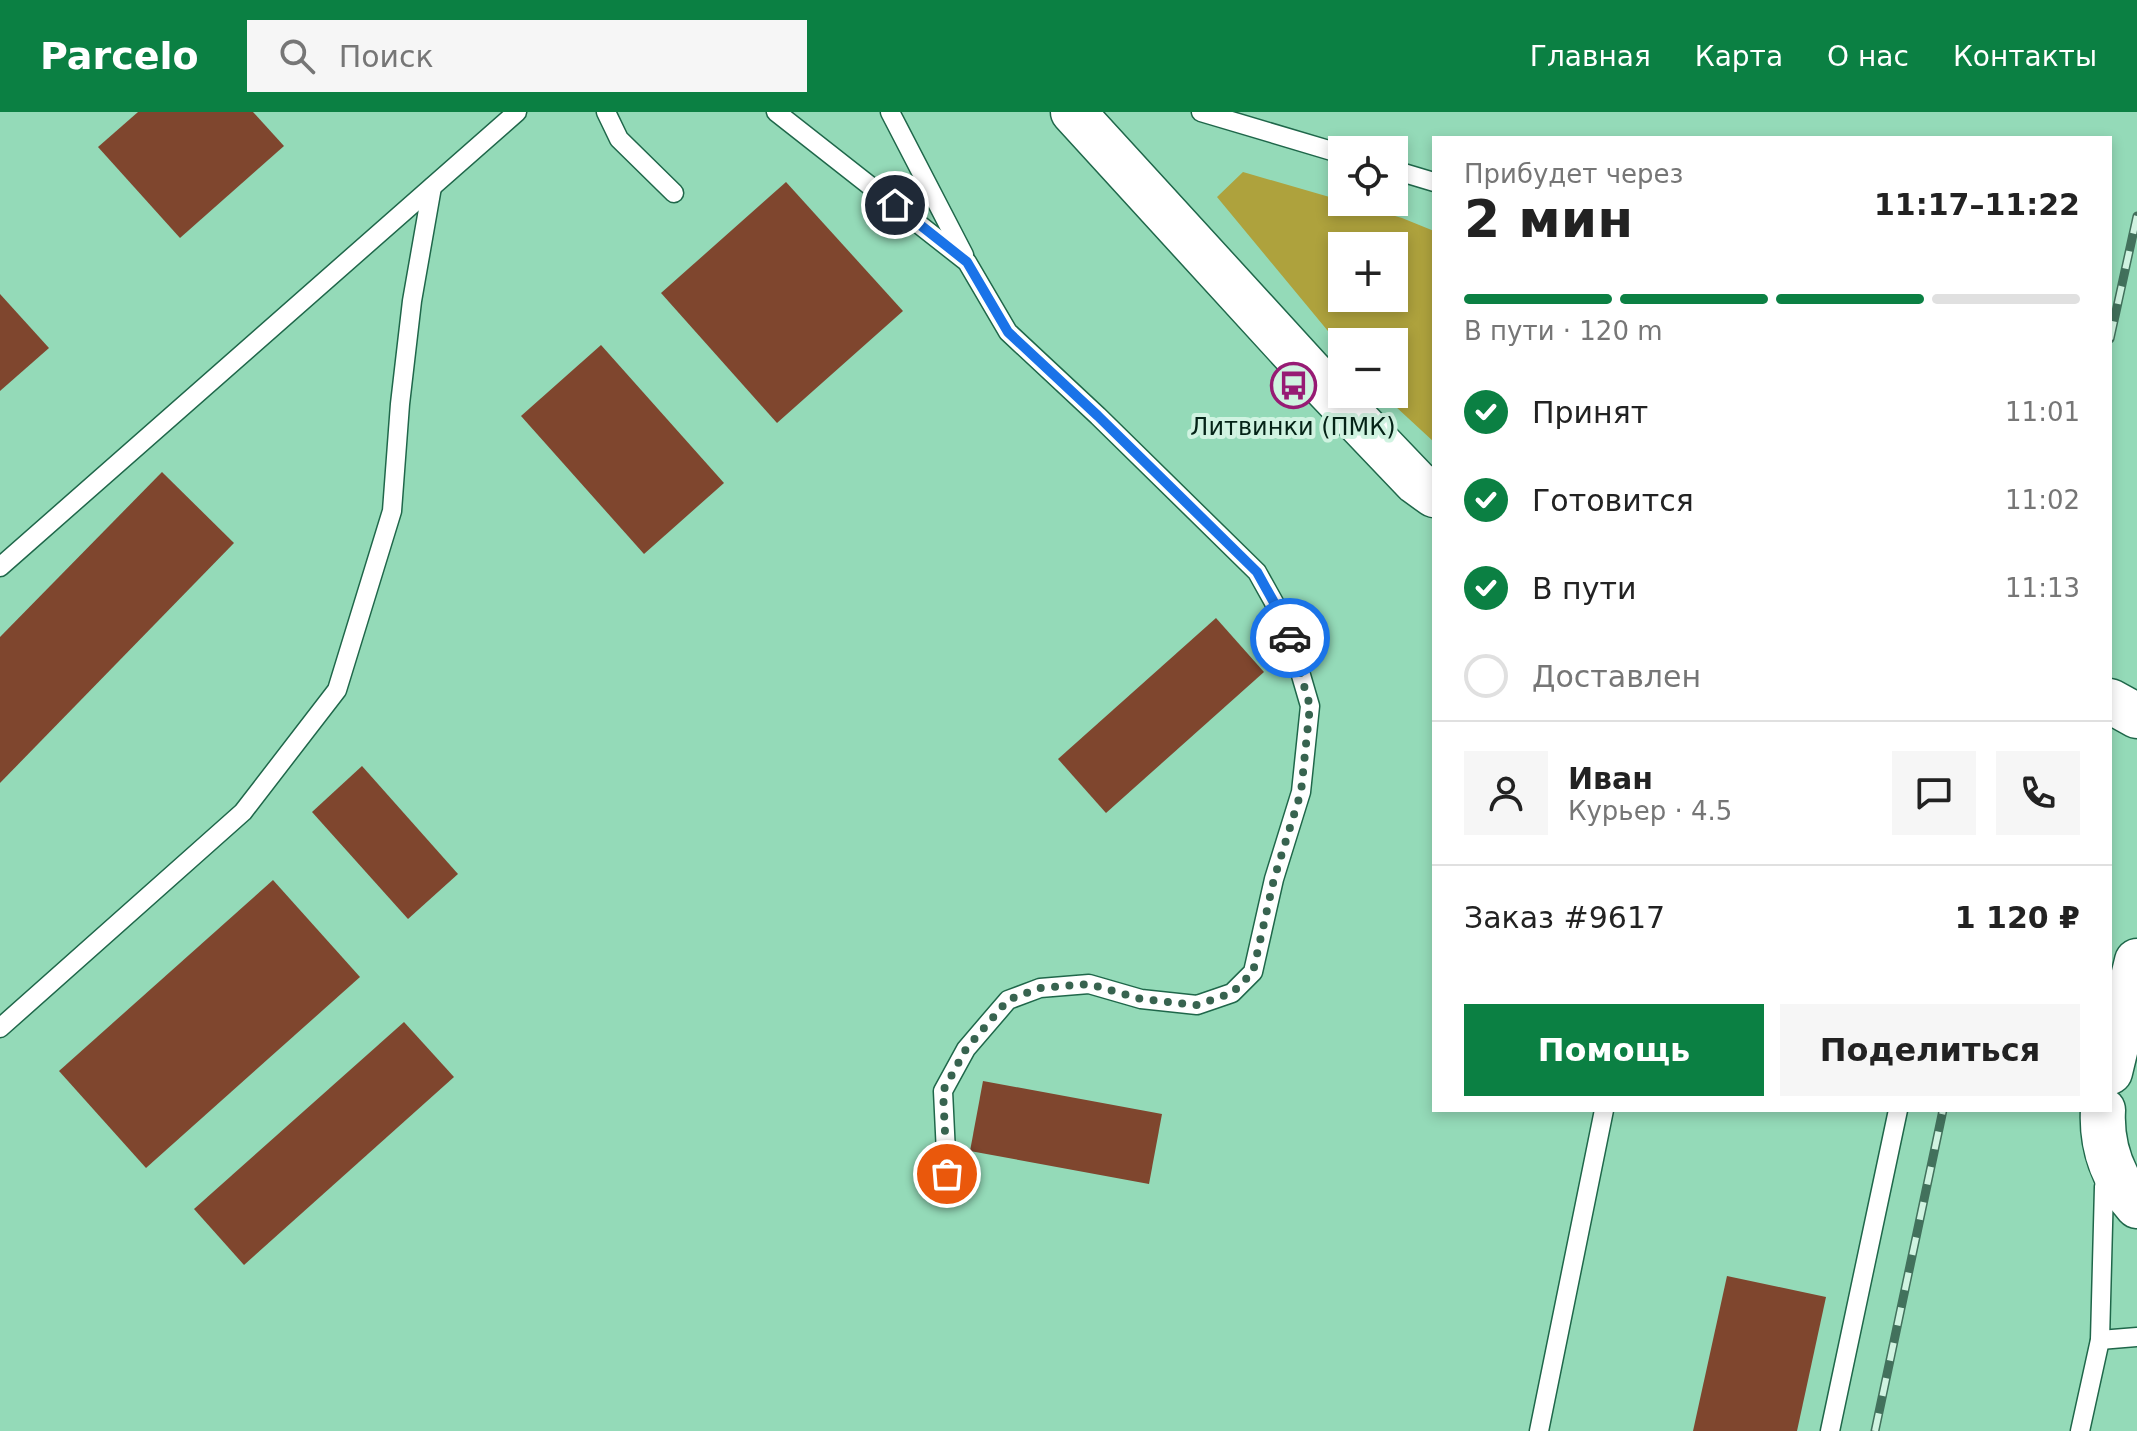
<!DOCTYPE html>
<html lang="ru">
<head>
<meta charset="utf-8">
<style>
	body { margin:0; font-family:"DejaVu Sans",sans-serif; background:#f6f6f6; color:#222; height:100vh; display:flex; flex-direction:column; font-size:30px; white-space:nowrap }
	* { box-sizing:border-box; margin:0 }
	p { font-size:26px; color:#767676 }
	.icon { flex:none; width:44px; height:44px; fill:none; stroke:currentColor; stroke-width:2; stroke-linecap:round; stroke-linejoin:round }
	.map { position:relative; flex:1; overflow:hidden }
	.details { position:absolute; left:1432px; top:24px; width:680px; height:976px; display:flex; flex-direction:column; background:#fff; border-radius:0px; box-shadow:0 4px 12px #0003 }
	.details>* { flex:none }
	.controls { position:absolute; left:1328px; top:24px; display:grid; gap:16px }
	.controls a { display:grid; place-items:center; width:80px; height:80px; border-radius:0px; background:#fff; box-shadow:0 4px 12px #0003; font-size:40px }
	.pin { position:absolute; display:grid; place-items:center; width:68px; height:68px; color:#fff; margin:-34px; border:4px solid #fff; border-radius:50%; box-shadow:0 2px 8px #0007 }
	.courier { position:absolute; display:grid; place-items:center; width:80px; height:80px; margin:-40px; border:6px solid #1a73e8; border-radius:50%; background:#fff; color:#222; box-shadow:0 2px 10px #0007 }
	.headline em { font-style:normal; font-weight:800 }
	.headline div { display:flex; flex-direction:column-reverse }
	.headline { display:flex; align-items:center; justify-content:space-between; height:136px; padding:0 32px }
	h1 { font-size:52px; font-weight:800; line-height:60px }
	.bar { display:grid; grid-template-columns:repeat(4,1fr); gap:12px 8px; align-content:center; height:96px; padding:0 32px }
	.bar i { height:10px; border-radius:6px; background:#e0e0e0 }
	.bar .selected { background:#0b8043 }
	.bar p { grid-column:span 4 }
	.line { display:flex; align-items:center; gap:20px; padding:0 32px; border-top:2px solid #e0e0e0 }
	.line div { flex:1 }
	.round { display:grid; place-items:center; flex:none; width:84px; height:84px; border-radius:0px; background:#f6f6f6 }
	ol { padding:0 32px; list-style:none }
	li { display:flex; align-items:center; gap:24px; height:88px }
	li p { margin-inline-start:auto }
	li .icon { padding:8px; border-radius:50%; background:#0b8043; color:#fff; stroke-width:4 }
	li:last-child { color:#767676 }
	li i { width:44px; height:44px; border:4px solid #e0e0e0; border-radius:50% }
	.cta { display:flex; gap:16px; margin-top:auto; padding:16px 32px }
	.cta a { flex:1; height:92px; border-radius:0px; background:#0b8043; color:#fff; font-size:32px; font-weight:800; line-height:92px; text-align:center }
	.cta a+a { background:#f6f6f6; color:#222 }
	header { display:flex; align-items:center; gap:48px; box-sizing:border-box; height:112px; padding:0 40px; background:#0b8043; color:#fff }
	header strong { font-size:38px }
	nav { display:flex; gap:44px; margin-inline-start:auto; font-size:28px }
	.search { width:560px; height:72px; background:#f6f6f6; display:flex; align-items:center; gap:20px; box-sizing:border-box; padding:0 28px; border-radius:0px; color:#767676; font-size:30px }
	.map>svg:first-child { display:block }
	.green { fill:#aea23d; fill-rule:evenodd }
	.building { fill:#7f462e }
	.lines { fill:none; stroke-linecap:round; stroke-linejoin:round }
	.service-casing { stroke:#1f674a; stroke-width:21 }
	.tertiary-casing { stroke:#1f674a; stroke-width:47 }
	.service { stroke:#fff; stroke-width:18 }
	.tertiary { stroke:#fff; stroke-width:44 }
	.rail-casing { stroke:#42715c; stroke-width:9 }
	.rail { stroke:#d0f3e1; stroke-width:6; stroke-dasharray:18; stroke-linecap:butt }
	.done { stroke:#37634f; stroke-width:8; stroke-dasharray:0 14.4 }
	.route { stroke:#1a73e8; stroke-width:10 }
	.labels { text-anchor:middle; stroke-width:8; stroke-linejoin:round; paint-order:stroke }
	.poi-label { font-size:24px; fill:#052317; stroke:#d0f3e1 }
</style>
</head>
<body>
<header>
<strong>Parcelo</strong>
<div class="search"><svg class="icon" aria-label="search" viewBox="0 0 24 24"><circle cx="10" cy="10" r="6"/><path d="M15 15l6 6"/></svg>Поиск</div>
<nav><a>Главная</a><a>Карта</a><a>О нас</a><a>Контакты</a></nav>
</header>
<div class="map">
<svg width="2137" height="1319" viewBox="0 0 2137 1319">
	<rect width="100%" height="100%" fill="#94dab8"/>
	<path class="green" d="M1243 60 1402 106 1434 119V330L1382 282H1394V230H1342V236L1217 85ZM1342 134H1394V186H1342Z"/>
	<g class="building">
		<polygon points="138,0 253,0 284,34 180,126 98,35"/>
		<polygon points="786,70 903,199 777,311 661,181"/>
		<polygon points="0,182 49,236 0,279"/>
		<polygon points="601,233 724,371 644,442 521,304"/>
		<polygon points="162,360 234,431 0,671 0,525"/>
		<polygon points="1216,506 1264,560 1106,701 1058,647"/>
		<polygon points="362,654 458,762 408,807 312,700"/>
		<polygon points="273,768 360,865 146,1056 59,959"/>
		<polygon points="404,910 454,965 244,1153 194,1097"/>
		<polygon points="983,969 1162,1002 1149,1072 970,1039"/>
		<polygon points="1727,1164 1826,1185 1797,1319 1693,1319"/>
	</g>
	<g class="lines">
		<defs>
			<g id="service">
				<polyline points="606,0 619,27 674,81"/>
				<polyline points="776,0 967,150 1008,220 1098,304 1257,460 1286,512 1310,594 1301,680 1274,767 1253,860 1232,881 1197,893 1141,887 1089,872 1040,876 1008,888 966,937 943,979 947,1062"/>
				<polyline points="890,0 964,143"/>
				<polyline points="1201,0 1342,42"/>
				<polyline points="1394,58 1434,70"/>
				<polyline points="0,455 517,0"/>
				<polyline points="0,916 243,700 337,578 392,399 400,292 412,189 432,75"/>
				<polyline points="2100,1228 2137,1225"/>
				<polyline points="1539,1319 1604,998"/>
				<polyline points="1830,1319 1898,998"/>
				<polyline points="2080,1319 2100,1228 2104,1075 2107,1061"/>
			</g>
			<g id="tertiary">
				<polyline points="1073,0 1309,258 1416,370 1434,383"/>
				<polyline points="2110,589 2137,604"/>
				<polyline points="2110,960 2137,849"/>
				<path d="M2103 998C2101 1034 2113 1067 2137 1094"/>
			</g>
		</defs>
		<use href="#service" class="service-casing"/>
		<use href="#tertiary" class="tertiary-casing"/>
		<use href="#service" class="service"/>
		<use href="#tertiary" class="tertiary"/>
		<defs>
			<g id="rail">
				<polyline points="2110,227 2137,104"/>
				<polyline points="1875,1319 1943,998"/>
			</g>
		</defs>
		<use href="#rail" class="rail-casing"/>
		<use href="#rail" class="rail"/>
	</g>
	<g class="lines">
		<polyline class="done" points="947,1062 943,979 966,937 1008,888 1040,876 1089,872 1141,887 1197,893 1232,881 1253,860 1274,767 1301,680 1310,594 1290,526"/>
		<polyline class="route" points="895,93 967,150 1008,220 1098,304 1257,460 1286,512 1290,526"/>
	</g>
	<defs>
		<symbol id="bus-ring" viewBox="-11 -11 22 22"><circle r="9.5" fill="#d0f3e1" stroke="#971b74" stroke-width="1.5"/><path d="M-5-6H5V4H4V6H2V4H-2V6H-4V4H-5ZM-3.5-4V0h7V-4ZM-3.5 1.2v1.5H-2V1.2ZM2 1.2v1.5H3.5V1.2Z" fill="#971b74"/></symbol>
	</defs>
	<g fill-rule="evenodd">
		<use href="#bus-ring" x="1268" y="248" width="51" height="51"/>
	</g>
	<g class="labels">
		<g class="poi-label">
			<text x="1293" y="323">Литвинки (ПМК)</text>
		</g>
	</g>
</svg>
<div class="controls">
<a><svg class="icon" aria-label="locate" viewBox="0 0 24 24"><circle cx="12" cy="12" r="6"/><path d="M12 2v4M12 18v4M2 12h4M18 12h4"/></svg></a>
<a>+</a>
<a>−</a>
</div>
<div class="pin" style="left:947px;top:1062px;background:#ea580c"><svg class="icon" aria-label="bag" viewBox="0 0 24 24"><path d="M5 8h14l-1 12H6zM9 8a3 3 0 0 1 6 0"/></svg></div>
<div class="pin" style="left:895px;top:93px;background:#1f2937"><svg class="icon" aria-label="home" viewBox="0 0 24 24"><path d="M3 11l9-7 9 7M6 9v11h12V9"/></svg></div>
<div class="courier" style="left:1290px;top:526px"><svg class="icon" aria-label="car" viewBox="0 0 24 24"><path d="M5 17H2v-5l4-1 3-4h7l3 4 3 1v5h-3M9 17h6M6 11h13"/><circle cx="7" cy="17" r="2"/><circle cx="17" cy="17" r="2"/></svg></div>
<section class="details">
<div class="headline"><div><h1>2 мин</h1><p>Прибудет через</p></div><em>11:17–11:22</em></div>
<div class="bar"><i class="selected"></i><i class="selected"></i><i class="selected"></i><i></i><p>В пути · 120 m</p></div>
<ol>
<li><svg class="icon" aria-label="check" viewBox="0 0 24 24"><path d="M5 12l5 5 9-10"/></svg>Принят<p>11:01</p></li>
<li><svg class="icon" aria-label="check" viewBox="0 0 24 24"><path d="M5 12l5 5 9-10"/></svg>Готовится<p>11:02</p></li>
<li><svg class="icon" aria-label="check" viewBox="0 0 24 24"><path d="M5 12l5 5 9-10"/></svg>В пути<p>11:13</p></li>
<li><i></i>Доставлен</li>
</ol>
<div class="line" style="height:144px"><a class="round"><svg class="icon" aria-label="person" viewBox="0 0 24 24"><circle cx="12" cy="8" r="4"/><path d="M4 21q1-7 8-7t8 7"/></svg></a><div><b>Иван</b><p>Курьер · 4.5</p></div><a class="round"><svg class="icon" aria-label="chat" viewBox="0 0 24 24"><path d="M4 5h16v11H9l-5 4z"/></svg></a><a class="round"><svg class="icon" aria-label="phone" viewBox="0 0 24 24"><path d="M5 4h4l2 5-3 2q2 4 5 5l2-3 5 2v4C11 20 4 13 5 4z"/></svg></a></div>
<div class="line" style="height:104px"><div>Заказ #9617</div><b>1 120 ₽</b></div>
<div class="cta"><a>Помощь</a><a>Поделиться</a></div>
</section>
</div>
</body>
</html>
